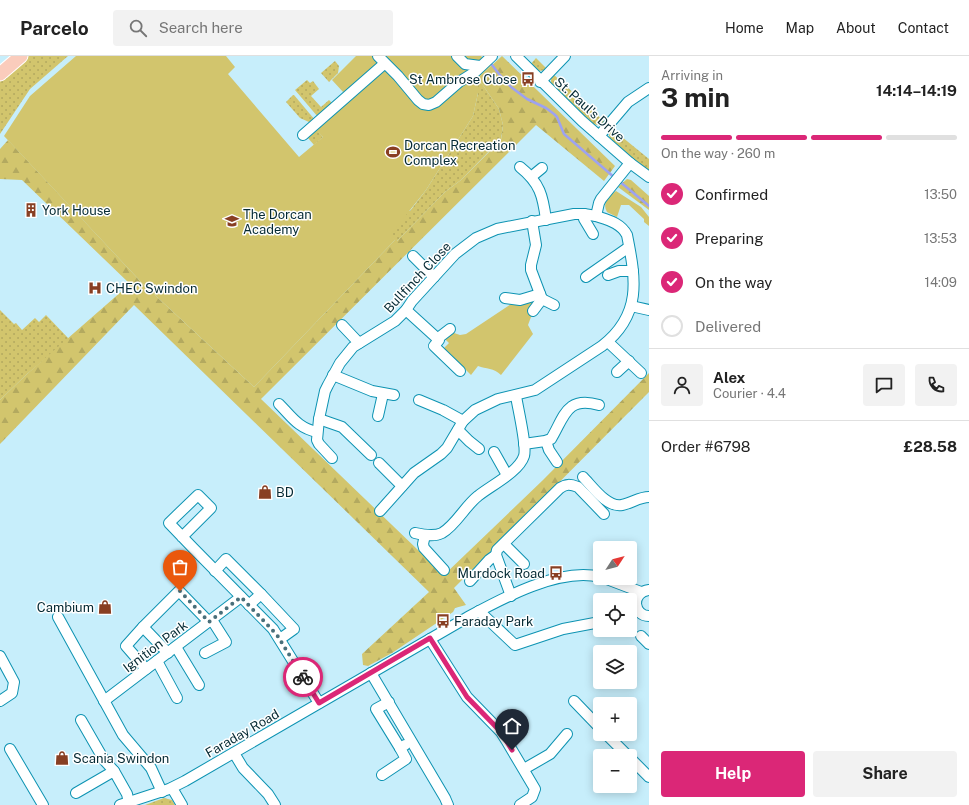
<!DOCTYPE html>
<html lang="en">
<head>
<meta charset="utf-8">
<style>
	body { margin:0; font-family:"Public Sans",sans-serif; background:#f2f2f2; color:#222; height:100vh; display:flex; flex-direction:column; font-size:15px; white-space:nowrap }
	* { box-sizing:border-box; margin:0 }
	p { font-size:13px; color:#767676 }
	.icon { flex:none; width:22px; height:22px; fill:none; stroke:currentColor; stroke-width:2; stroke-linecap:round; stroke-linejoin:round }
	.map { position:relative; flex:1; overflow:hidden }
	.drawer { display:flex; flex-direction:column; background:#fff; width:320px }
	.drawer>* { flex:none }
	.needle { width:26px; rotate:54deg }
	.controls { position:absolute; left:593px; top:485px; display:grid; gap:8px }
	.controls a { display:grid; place-items:center; width:44px; height:44px; border-radius:4px; background:#fff; box-shadow:0 2px 10px #0003; font-size:20px }
	.pin { position:absolute; display:grid; place-items:center; width:34px; height:34px; color:#fff; margin:-41px -17px; border-radius:50% 50% 50% 0; rotate:-45deg; box-shadow:0 0 4px #0007 }
	.pin .icon { rotate:45deg }
	.courier { position:absolute; display:grid; place-items:center; width:40px; height:40px; margin:-20px; border:3px solid #db2777; border-radius:50%; background:#fff; color:#222; box-shadow:0 1px 5px #0007 }
	.headline em { font-style:normal; font-weight:700 }
	.headline div { display:flex; flex-direction:column-reverse }
	.headline { display:flex; align-items:center; justify-content:space-between; height:68px; padding:0 12px }
	h1 { font-size:26px; font-weight:700; line-height:30px }
	.bar { display:grid; grid-template-columns:repeat(4,1fr); gap:6px 4px; align-content:center; height:48px; padding:0 12px }
	.bar i { height:5px; border-radius:3px; background:#e0e0e0 }
	.bar .on { background:#db2777 }
	.bar p { grid-column:span 4 }
	.line { display:flex; align-items:center; gap:10px; padding:0 12px; border-top:1px solid #e0e0e0 }
	.line div { flex:1 }
	.round { display:grid; place-items:center; flex:none; width:42px; height:42px; border-radius:4px; background:#f2f2f2 }
	ol { padding:0 12px; list-style:none }
	li { display:flex; align-items:center; gap:12px; height:44px }
	li p { margin-inline-start:auto }
	li .icon { padding:4px; border-radius:50%; background:#db2777; color:#fff; stroke-width:4 }
	li:last-child { color:#767676 }
	li i { width:22px; height:22px; border:2px solid #e0e0e0; border-radius:50% }
	.primary-button { display:flex; gap:8px; margin-top:auto; padding:8px 12px }
	.primary-button a { flex:1; height:46px; border-radius:4px; background:#db2777; color:#fff; font-size:16px; font-weight:700; line-height:46px; text-align:center }
	.primary-button a+a { background:#f2f2f2; color:#222 }
	header { display:flex; align-items:center; gap:24px; box-sizing:border-box; height:56px; padding:0 20px; background:#fff; border-bottom:1px solid #e0e0e0 }
	header strong { font-size:19px }
	nav { display:flex; gap:22px; margin-inline-start:auto; font-size:14px }
	.search { width:280px; height:36px; background:#f2f2f2; display:flex; align-items:center; gap:10px; box-sizing:border-box; padding:0 14px; border-radius:4px; color:#767676; font-size:15px }
	main { display:flex; flex:1; min-height:0 }
	.map>svg:first-child { display:block }
	.grass { fill:url(#grass-dots) }
	.forest { fill:url(#forest-firs) }
	.green { fill:#d2c56d }
	.lines { fill:none; stroke-linecap:round; stroke-linejoin:round }
	.stream { stroke:#9da2f0; stroke-width:2.5 }
	.minor-casing { stroke:#0d93b2; stroke-width:12 }
	.major-casing { stroke:#fff; stroke-width:15 }
	.minor { stroke:#fff; stroke-width:10 }
	.major { stroke:#faccbc; stroke-width:13 }
	.done { stroke:#496f7a; stroke-width:4; stroke-dasharray:0 7.2 }
	.route { stroke:#db2777; stroke-width:5 }
	.labels { text-anchor:middle; stroke-width:3; stroke-linejoin:round; paint-order:stroke }
	.poi-label { font-size:13px; fill:#052a34; stroke:#fff; text-anchor:start }
	.street-label { font-size:13px; fill:#052a34; stroke:#fff }
</style>
</head>
<body>
<header>
<strong>Parcelo</strong>
<div class="search"><svg class="icon" aria-label="search" viewBox="0 0 24 24"><circle cx="10" cy="10" r="6"/><path d="M15 15l6 6"/></svg>Search here</div>
<nav><a>Home</a><a>Map</a><a>About</a><a>Contact</a></nav>
</header>
<main>
<div class="map">
<svg width="649" height="749" viewBox="0 0 649 749">
	<defs>
		<pattern id="grass-dots" width="8" height="8" patternUnits="userSpaceOnUse"><rect width="8" height="8" fill="#d2c56d"/><path d="M2 2h.1M6 6h.1" fill="none" stroke="#b3a95f" stroke-width="1.8" stroke-linecap="round"/></pattern>
		<pattern id="forest-firs" width="22" height="20" patternUnits="userSpaceOnUse"><rect width="22" height="20" fill="#d2c56d"/><path d="M5 1l3.5 6h-7zM16 11l3.5 6h-7z" fill="#b3a95f"/></pattern>
	</defs>
	<rect width="100%" height="100%" fill="#c7eefb"/>
	<g class="grass">
		<polygon points="28,0 68,0 30,33 0,78 0,23"/>
		<polygon points="536,2 548,14 538,15 530,9"/>
		<polygon points="335,5 339,10 338,17 329,26 321,17"/>
		<path d="M553 18 606 67C599 71 594 69 588 65L551 28V21Z"/>
		<polygon points="478,22 499,53 503,69 501,83 461,124 445,136 396,186 368,151 410,155 426,134 473,60 478,37"/>
		<polygon points="307,24 310,27 313,25 319,33 311,40 321,51 329,44 333,48 318,61 295,34"/>
		<polygon points="293,39 294,39 315,64 309,66 300,62 286,46"/>
		<polygon points="611,72 649,103 649,116 613,86 609,80"/>
		<polygon points="317,74 323,81 314,89 308,82"/>
		<polygon points="0,254 14,268 16,267 22,274 35,262 39,266 46,259 69,283 27,318 0,344"/>
		<polygon points="164,742 172,744 175,749 145,749"/>
	</g>
	<g class="forest">
		<polygon points="502,0 615,110 604,125 536,69 261,343 444,519 543,424 649,317 649,336 454,532 466,549 455,552 453,556 392,597 368,610 363,609 362,598 429,536 134,249 0,388 0,344 27,318 130,228 22,124 0,123 0,93 8,84 143,228 254,331 395,184 397,185 445,136 461,124 501,84 503,69 499,53 478,22"/>
		<polygon points="627,123 631,124 649,140 649,154 618,131"/>
	</g>
	<g class="green">
		<polygon points="76,0 226,0 235,11 228,18 299,101 323,81 311,68 344,37 332,24 356,0 481,0 491,10 478,22 478,37 473,60 426,134 391,178 395,184 254,331 143,228 4,80 30,40"/>
		<path d="M616 135 641 151 649 161V170L644 166V163L629 149H621L617 161 607 156C602 147 608 141 616 135Z"/>
		<path d="M534 245 528 254 535 258 531 261 528 269 533 278 501 319C494 312 486 313 478 310L471 319 444 292 449 287 444 282 451 276 460 279 466 278 514 246Z"/>
	</g>
	<g class="lines">
		<g class="stream">
			<polyline points="489,5 499,18 511,31 527,43 546,52 554,58 557,61 564,78 615,122"/>
			<polyline points="619,125 649,150"/>
		</g>
		<defs>
			<g id="minor">
				<polyline points="378,0 398,20 418,44 423,48 429,49 436,46 459,26 475,16 492,0"/>
				<polyline points="457,0 465,8 480,10"/>
				<polyline points="516,0 582,65 630,107 649,121"/>
				<polyline points="540,26 565,0"/>
				<polyline points="303,79 384,8"/>
				<polyline points="599,80 628,46 649,32"/>
				<path d="M520 111C540 127 543 140 546 164"/>
				<polyline points="531,121 542,112"/>
				<polyline points="584,158 584,163 593,178"/>
				<polyline points="532,165 536,189 531,209 531,214 542,243"/>
				<polyline points="413,200 434,221"/>
				<polyline points="608,219 619,215 633,215"/>
				<polyline points="586,221 629,191"/>
				<polyline points="505,242 520,244 540,238"/>
				<polyline points="631,250 649,254"/>
				<polyline points="406,254 439,284 434,290 460,315"/>
				<polyline points="533,255 542,243 554,249"/>
				<polyline points="342,269 359,287"/>
				<polyline points="437,283 450,273"/>
				<polyline points="608,286 641,317"/>
				<polyline points="617,316 629,305"/>
				<polyline points="333,319 372,335 394,339"/>
				<polyline points="419,344 443,354 463,365"/>
				<path d="M279 348C292 361 298 372 317 376"/>
				<polyline points="378,360 383,338"/>
				<polyline points="319,363 342,371 371,399"/>
				<polyline points="458,374 469,385 479,393"/>
				<polyline points="546,385 549,394 557,406"/>
				<path d="M524 388 545 385 551 383C564 362 566 339 599 349"/>
				<polyline points="494,396 507,419"/>
				<polyline points="332,402 319,388 317,384 319,363 325,335 328,329 340,307 353,291 395,265 406,254 412,245 455,198 476,182 497,173 574,158 584,158 596,160 599,147 601,143 630,107"/>
				<polyline points="379,407 402,430"/>
				<path d="M583 421C592 430 607 452 622 449 632 447 639 441 649 441"/>
				<path d="M380 455 414 417 441 398 447 392 463 365 475 354 498 343 535 334 602 290C642 259 636 224 627 179 621 167 608 164 596 160"/>
				<path d="M415 477C424 479 434 481 442 477 456 469 465 450 478 440 490 430 519 416 524 400 527 390 518 353 516 340"/>
				<polyline points="425,479 423,488 424,492 444,514"/>
				<polyline points="182,481 211,452 198,439 169,467 193,492 273,573 319,647"/>
				<polyline points="504,488 524,508"/>
				<polyline points="215,515 226,503 261,538 249,549"/>
				<polyline points="604,522 641,536"/>
				<polyline points="470,525 489,504 496,499"/>
				<path d="M649 534C641 535 636 540 636 548 637 555 641 560 649 560"/>
				<polyline points="261,538 294,573 280,583"/>
				<path d="M511 540 496 499 497 494 560 432C566 428 570 428 578 431L604 458"/>
				<polyline points="479,555 515,589 563,573 600,566"/>
				<polyline points="58,561 123,679 151,712 162,736"/>
				<polyline points="143,571 179,535 209,566"/>
				<polyline points="641,580 649,588"/>
				<polyline points="430,583 467,641 501,676 506,684 535,733 532,741 520,749"/>
				<polyline points="176,591 199,629"/>
				<polyline points="205,597 226,586 212,564"/>
				<polyline points="0,600 14,626 12,637 0,645"/>
				<polyline points="157,605 177,642"/>
				<polyline points="146,613 126,590 143,571 168,597"/>
				<polyline points="371,617 445,742 448,749"/>
				<polyline points="104,645 241,541"/>
				<polyline points="574,645 600,672"/>
				<polyline points="389,646 376,653 400,692"/>
				<polyline points="81,664 104,704 114,715"/>
				<polyline points="606,678 628,700"/>
				<polyline points="10,693 43,749"/>
				<polyline points="234,697 243,712 268,738 275,749"/>
				<polyline points="630,702 649,721"/>
				<polyline points="524,713 550,698 567,678"/>
				<polyline points="382,719 406,703 400,692 405,689"/>
				<polyline points="172,732 182,749"/>
				<polyline points="76,737 114,715 127,738 129,747"/>
				<path d="M120 749 169 733 185 725 468 561C503 542 560 511 600 521"/>
			</g>
			<polyline id="major" points="0,18 21,0"/>
		</defs>
		<use href="#minor" class="minor-casing"/>
		<use href="#major" class="major-casing"/>
		<use href="#minor" class="minor"/>
		<use href="#major" class="major"/>
	</g>
	<g class="lines">
		<polyline class="done" points="180,535 209,566 241,541 277,579 303,621"/>
		<polyline class="route" points="303,621 319,647 430,582 467,641 501,676 512,694"/>
	</g>
	<defs>
		<symbol id="bus-bare" viewBox="-9 -9 18 18"><path d="M-5-6H5V4H4V6H2V4H-2V6H-4V4H-5ZM-3.5-4V0h7V-4ZM-3.5 1.2v1.5H-2V1.2ZM2 1.2v1.5H3.5V1.2Z" fill="#883f23" stroke="#fff" stroke-width="2.5" paint-order="stroke"/></symbol>
		<symbol id="stadium-bare" viewBox="-9 -9 18 18"><path d="M0-5a6.5 5 0 1 0 0 10a6.5 5 0 1 0 0-10ZM-3.5-1.8h7v3.6h-7Z" fill="#883f23" stroke="#fff" stroke-width="2.5" paint-order="stroke"/></symbol>
		<symbol id="building-bare" viewBox="-9 -9 18 18"><path d="M-4-6H4V6H1V3H-1V6H-4ZM-2.5-4.3h1.7v1.8h-1.7ZM.8-4.3h1.7v1.8H.8ZM-2.5-1h1.7V.8h-1.7ZM.8-1h1.7V.8H.8Z" fill="#883f23" stroke="#fff" stroke-width="2.5" paint-order="stroke"/></symbol>
		<symbol id="school-bare" viewBox="-9 -9 18 18"><path d="M0-5L7-2L0 1L-7-2ZM-4 1L0 2.5L4 1V4Q0 6-4 4Z" fill="#883f23" stroke="#fff" stroke-width="2.5" paint-order="stroke"/></symbol>
		<symbol id="hospital-bare" viewBox="-9 -9 18 18"><path d="M-5-5h3v3.5h4V-5h3V5h-3V1.5h-4V5h-3Z" fill="#883f23" stroke="#fff" stroke-width="2.5" paint-order="stroke"/></symbol>
		<symbol id="shop-bare" viewBox="-9 -9 18 18"><path d="M-5-2.5h2.3a2.7 3.5 0 0 1 5.4 0H5L5.5 6h-11ZM-1.5-2.5h3a1.5 2.3 0 0 0-3 0Z" fill="#883f23" stroke="#fff" stroke-width="2.5" paint-order="stroke"/></symbol>
	</defs>
	<g fill-rule="evenodd">
		<use href="#bus-bare" x="518" y="13" width="20" height="20"/>
		<use href="#stadium-bare" x="383" y="86" width="20" height="20"/>
		<use href="#building-bare" x="21" y="144" width="20" height="20"/>
		<use href="#school-bare" x="222" y="155" width="20" height="20"/>
		<use href="#hospital-bare" x="85" y="222" width="20" height="20"/>
		<use href="#shop-bare" x="255" y="426" width="20" height="20"/>
		<use href="#bus-bare" x="546" y="507" width="20" height="20"/>
		<use href="#shop-bare" x="95" y="541" width="20" height="20"/>
		<use href="#bus-bare" x="433" y="555" width="20" height="20"/>
		<use href="#shop-bare" x="52" y="692" width="20" height="20"/>
	</g>
	<g class="labels">
		<g class="poi-label">
			<text x="517" y="28" text-anchor="end">St Ambrose Close</text>
			<text x="404" y="94">Dorcan Recreation<tspan x="404" dy="15">Complex</tspan></text>
			<text x="42" y="159">York House</text>
			<text x="243" y="163">The Dorcan<tspan x="243" dy="15">Academy</tspan></text>
			<text x="106" y="237">CHEC Swindon</text>
			<text x="276" y="441">BD</text>
			<text x="545" y="522" text-anchor="end">Murdock Road</text>
			<text x="94" y="556" text-anchor="end">Cambium</text>
			<text x="454" y="570">Faraday Park</text>
			<text x="73" y="707">Scania Swindon</text>
		</g>
		<g class="street-label">
			<text transform="translate(590 53) rotate(42)" y="5">St. Paul's Drive</text>
			<text transform="translate(417 221) rotate(-47)" y="5">Bullfinch Close</text>
			<text transform="translate(155 590) rotate(-37)" y="5">Ignition Park</text>
			<text transform="translate(242 677) rotate(-30)" y="5">Faraday Road</text>
		</g>
	</g>
</svg>
<div class="controls">
<a><svg class="needle" viewBox="-14 -14 28 28"><path d="M0-13l5 13h-10z" fill="#e53935"/><path d="M0 13l5-13h-10z" fill="#767676"/></svg></a>
<a><svg class="icon" aria-label="locate" viewBox="0 0 24 24"><circle cx="12" cy="12" r="6"/><path d="M12 2v4M12 18v4M2 12h4M18 12h4"/></svg></a>
<a><svg class="icon" aria-label="layers" viewBox="0 0 24 24"><path d="M12 4l9 5-9 5-9-5zM3 14l9 5 9-5"/></svg></a>
<a>+</a>
<a>−</a>
</div>
<div class="pin" style="left:180px;top:535px;background:#ea580c"><svg class="icon" aria-label="bag" viewBox="0 0 24 24"><path d="M5 8h14l-1 12H6zM9 8a3 3 0 0 1 6 0"/></svg></div>
<div class="pin" style="left:512px;top:694px;background:#1f2937"><svg class="icon" aria-label="home" viewBox="0 0 24 24"><path d="M3 11l9-7 9 7M6 9v11h12V9"/></svg></div>
<div class="courier" style="left:303px;top:621px"><svg class="icon" aria-label="bike" viewBox="0 0 24 24"><circle cx="6" cy="16" r="4"/><circle cx="18" cy="16" r="4"/><path d="M6 16l4-8h5l3 8M10 8l3 8H6M13 5h3"/></svg></div>
</div>
<section class="drawer">
<div class="headline"><div><h1>3 min</h1><p>Arriving in</p></div><em>14:14–14:19</em></div>
<div class="bar"><i class="on"></i><i class="on"></i><i class="on"></i><i></i><p>On the way · 260 m</p></div>
<ol>
<li><svg class="icon" aria-label="check" viewBox="0 0 24 24"><path d="M5 12l5 5 9-10"/></svg>Confirmed<p>13:50</p></li>
<li><svg class="icon" aria-label="check" viewBox="0 0 24 24"><path d="M5 12l5 5 9-10"/></svg>Preparing<p>13:53</p></li>
<li><svg class="icon" aria-label="check" viewBox="0 0 24 24"><path d="M5 12l5 5 9-10"/></svg>On the way<p>14:09</p></li>
<li><i></i>Delivered</li>
</ol>
<div class="line" style="height:72px"><a class="round"><svg class="icon" aria-label="person" viewBox="0 0 24 24"><circle cx="12" cy="8" r="4"/><path d="M4 21q1-7 8-7t8 7"/></svg></a><div><b>Alex</b><p>Courier · 4.4</p></div><a class="round"><svg class="icon" aria-label="chat" viewBox="0 0 24 24"><path d="M4 5h16v11H9l-5 4z"/></svg></a><a class="round"><svg class="icon" aria-label="phone" viewBox="0 0 24 24"><path d="M5 4h4l2 5-3 2q2 4 5 5l2-3 5 2v4C11 20 4 13 5 4z"/></svg></a></div>
<div class="line" style="height:52px"><div>Order #6798</div><b>£28.58</b></div>
<div class="primary-button"><a>Help</a><a>Share</a></div>
</section>
</main>
</body>
</html>
